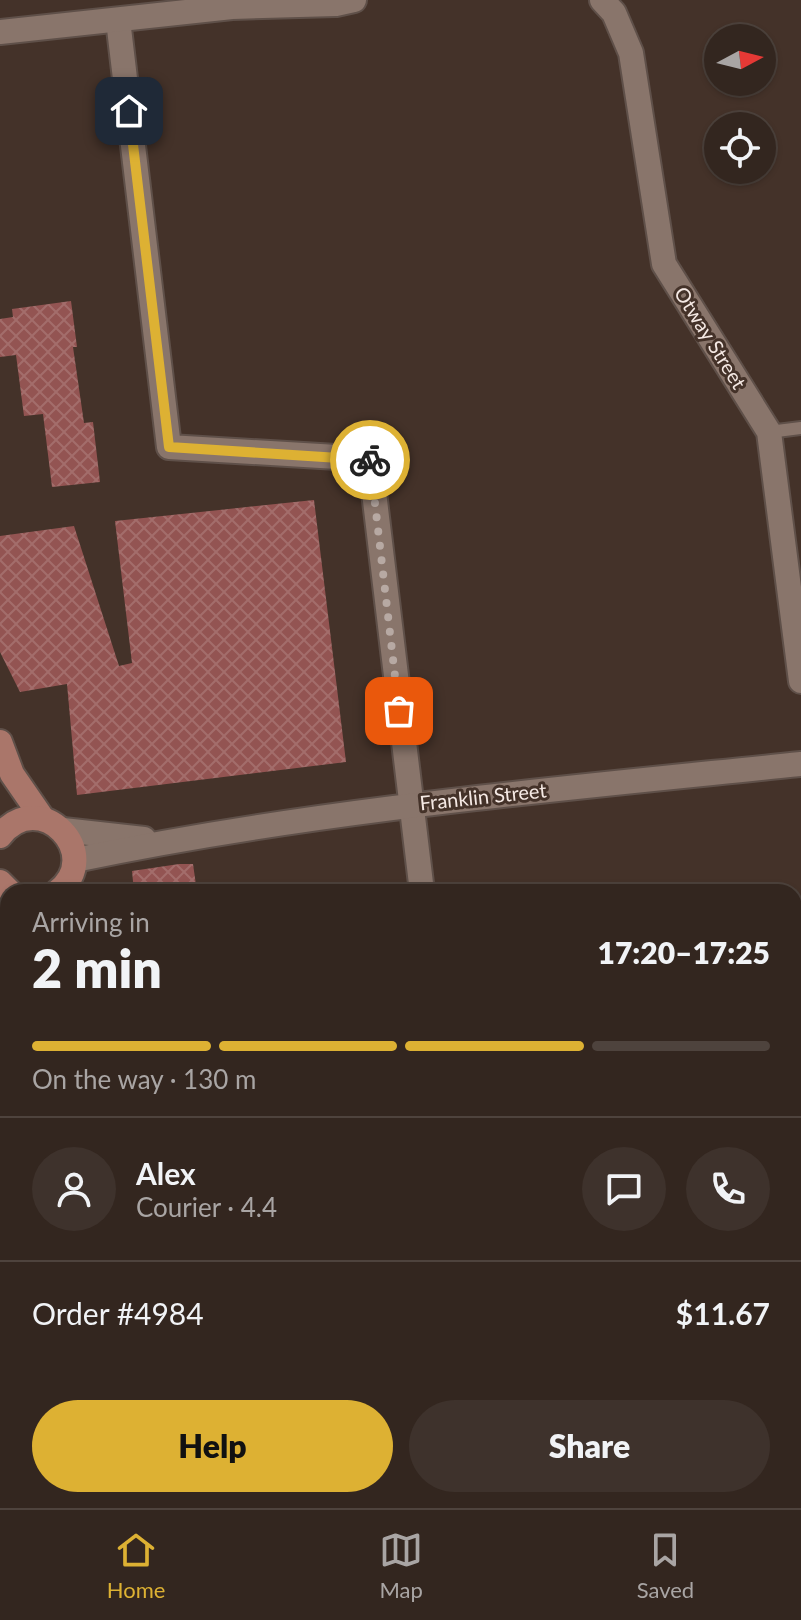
<!DOCTYPE html>
<html lang="en">
<head>
<meta charset="utf-8">
<style>
	body { margin:0; font-family:Lato,sans-serif; background:#3e322c; color:#f1f3f6; height:100vh; display:flex; flex-direction:column; font-size:30px; white-space:nowrap }
	* { box-sizing:border-box; margin:0 }
	p { font-size:26px; color:#a9a5a4 }
	.icon { flex:none; width:44px; height:44px; fill:none; stroke:currentColor; stroke-width:2; stroke-linecap:round; stroke-linejoin:round }
	.map { position:relative; flex:1; overflow:hidden }
	.side { position:absolute; left:0px; top:884px; width:802px; height:624px; display:flex; flex-direction:column; background:#33261f; border-radius:24px 24px 0 0; box-shadow:0 2px 6px #0004,0 0 0 2px #4e433d }
	.side>* { flex:none }
	.needle { width:52px; rotate:83deg }
	.tools { position:absolute; left:704px; top:24px; display:grid; gap:16px }
	.tools a { display:grid; place-items:center; width:72px; height:72px; border-radius:50%; background:#33261f; box-shadow:0 2px 6px #0004,0 0 0 2px #4e433d; font-size:40px }
	.pin { position:absolute; display:grid; place-items:center; width:68px; height:68px; color:#fff; margin:-34px; border-radius:16px; box-shadow:0 4px 12px #0006 }
	.courier { position:absolute; display:grid; place-items:center; width:80px; height:80px; margin:-40px; border:6px solid #ddb133; border-radius:50%; background:#fff; color:#222; box-shadow:0 2px 10px #0007 }
	.head em { font-style:normal; font-weight:800 }
	.head div { display:flex; flex-direction:column-reverse }
	.head { display:flex; align-items:center; justify-content:space-between; height:136px; padding:0 32px }
	h1 { font-size:52px; font-weight:800; line-height:60px }
	.bar { display:grid; grid-template-columns:repeat(4,1fr); gap:12px 8px; align-content:center; height:96px; padding:0 32px }
	.bar i { height:10px; border-radius:6px; background:#4e433d }
	.bar .selected { background:#ddb133 }
	.bar p { grid-column:span 4 }
	.line { display:flex; align-items:center; gap:20px; padding:0 32px; border-top:2px solid #4e433d }
	.line div { flex:1 }
	.round { display:grid; place-items:center; flex:none; width:84px; height:84px; border-radius:42px; background:#3e322c }
	.action { display:flex; gap:16px; margin-top:auto; padding:16px 32px }
	.action a { flex:1; height:92px; border-radius:48px; background:#ddb133; color:#111; font-size:32px; font-weight:800; line-height:92px; text-align:center }
	.action a+a { background:#3e322c; color:#f1f3f6 }
	.menu { display:flex; justify-content:space-around; align-items:center; height:112px; border-top:2px solid #4e433d; background:#33261f; font-size:22px; color:#a9a5a4 }
	.menu a { display:grid; justify-items:center; gap:4px }
	.menu .selected { color:#ddb133 }
	.map>svg:first-child { display:block }
	.building { fill:url(#building-cross-hatch) }
	.lines { fill:none; stroke-linecap:round; stroke-linejoin:round }
	.service-casing { stroke:#5f5049; stroke-width:16 }
	.minor-casing { stroke:#5f5049; stroke-width:28 }
	.secondary-casing { stroke:#5f5049; stroke-width:28 }
	.path { stroke:#a1928b; stroke-width:5; stroke-dasharray:4 4; stroke-linecap:butt }
	.service { stroke:#89756b; stroke-width:12 }
	.minor { stroke:#89756b; stroke-width:24 }
	.secondary { stroke:#aa766a; stroke-width:24 }
	.rail { stroke:#dfd2cd; stroke-width:6; stroke-dasharray:16 8; stroke-linecap:butt }
	.done { stroke:#b7a9a3; stroke-width:8; stroke-dasharray:0 14.4 }
	.route { stroke:#ddb133; stroke-width:10 }
	.labels { text-anchor:middle; stroke-width:6; stroke-linejoin:round; paint-order:stroke }
	.street-label { font-size:20px; fill:#f5e9e4; stroke:#443229 }
</style>
</head>
<body>
<div class="map">
<svg width="801" height="1508" viewBox="0 0 801 1508">
	<defs>
		<pattern id="building-cross-hatch" width="8" height="8" patternUnits="userSpaceOnUse" patternTransform="scale(2)"><rect width="8" height="8" fill="#935452"/><path d="M0 0l8 8M0 8l8-8" fill="none" stroke="#a36d6b"/></pattern>
	</defs>
	<rect width="100%" height="100%" fill="#443229"/>
	<g class="building">
		<polygon points="71,301 77,347 73,347 84,423 93,422 100,482 52,487 43,414 24,416 16,355 0,357 0,319 13,317 12,309"/>
		<polygon points="314,500 346,762 77,795 67,684 20,692 0,652 0,536 74,526 119,666 132,663 115,521"/>
		<polygon points="179,864 193,864 197,892 134,892 132,871"/>
	</g>
	<g class="lines">
		<defs>
			<g id="service">
				<polyline points="769,432 801,428"/>
				<polyline points="794,1140 801,1139"/>
			</g>
			<g id="minor">
				<polyline points="602,0 614,13 631,53 664,264 769,432 801,681"/>
				<polyline points="118,20 169,447 370,459 422,892"/>
				<polyline points="0,32 232,7 336,4 354,0"/>
				<polyline points="63,830 144,839"/>
				<path d="M75 860C314 810 558 789 801 764"/>
				<polyline points="0,1412 8,1408"/>
				<polyline points="794,1428 801,1427"/>
			</g>
			<g id="secondary">
				<polyline points="0,742 12,774 43,819"/>
				<path d="M0 836C40 785 106 855 57 892"/>
				<polyline points="0,882 10,892"/>
				<polyline points="301,1500 301,1508"/>
				<polyline points="384,1508 384,1500"/>
			</g>
		</defs>
		<use href="#service" class="service-casing"/>
		<use href="#minor" class="minor-casing"/>
		<use href="#secondary" class="secondary-casing"/>
		<g class="path">
			<polyline points="0,933 8,931"/>
			<polyline points="0,993 8,1007"/>
			<polyline points="0,1321 8,1329"/>
			<polyline points="0,1455 8,1437"/>
			<polyline points="239,1500 243,1508"/>
		</g>
		<use href="#service" class="service"/>
		<use href="#minor" class="minor"/>
		<use href="#secondary" class="secondary"/>
		<g class="rail">
			<polyline points="0,1067 8,1083"/>
			<polyline points="0,1102 8,1119"/>
			<polyline points="185,1500 189,1508"/>
			<polyline points="204,1500 208,1508"/>
		</g>
	</g>
	<g class="lines">
		<polyline class="done" points="370,460 399,711"/>
		<polyline class="route" points="129,111 169,447 370,460"/>
	</g>
	<g class="labels">
		<g class="street-label">
			<text transform="translate(710 338) rotate(58)" y="7">Otway Street</text>
			<text transform="translate(483 797) rotate(-6)" y="7">Franklin Street</text>
		</g>
	</g>
</svg>
<div class="tools">
<a><svg class="needle" viewBox="-14 -14 28 28"><path d="M0-13l5 13h-10z" fill="#e53935"/><path d="M0 13l5-13h-10z" fill="#a9a5a4"/></svg></a>
<a><svg class="icon" aria-label="locate" viewBox="0 0 24 24"><circle cx="12" cy="12" r="6"/><path d="M12 2v4M12 18v4M2 12h4M18 12h4"/></svg></a>
</div>
<div class="pin" style="left:399px;top:711px;background:#ea580c"><svg class="icon" aria-label="bag" viewBox="0 0 24 24"><path d="M5 8h14l-1 12H6zM9 8a3 3 0 0 1 6 0"/></svg></div>
<div class="pin" style="left:129px;top:111px;background:#1f2937"><svg class="icon" aria-label="home" viewBox="0 0 24 24"><path d="M3 11l9-7 9 7M6 9v11h12V9"/></svg></div>
<div class="courier" style="left:370px;top:460px"><svg class="icon" aria-label="bike" viewBox="0 0 24 24"><circle cx="6" cy="16" r="4"/><circle cx="18" cy="16" r="4"/><path d="M6 16l4-8h5l3 8M10 8l3 8H6M13 5h3"/></svg></div>
<section class="side">
<div class="head"><div><h1>2 min</h1><p>Arriving in</p></div><em>17:20–17:25</em></div>
<div class="bar"><i class="selected"></i><i class="selected"></i><i class="selected"></i><i></i><p>On the way · 130 m</p></div>
<div class="line" style="height:144px"><a class="round"><svg class="icon" aria-label="person" viewBox="0 0 24 24"><circle cx="12" cy="8" r="4"/><path d="M4 21q1-7 8-7t8 7"/></svg></a><div><b>Alex</b><p>Courier · 4.4</p></div><a class="round"><svg class="icon" aria-label="chat" viewBox="0 0 24 24"><path d="M4 5h16v11H9l-5 4z"/></svg></a><a class="round"><svg class="icon" aria-label="phone" viewBox="0 0 24 24"><path d="M5 4h4l2 5-3 2q2 4 5 5l2-3 5 2v4C11 20 4 13 5 4z"/></svg></a></div>
<div class="line" style="height:104px"><div>Order #4984</div><b>$11.67</b></div>
<div class="action"><a>Help</a><a>Share</a></div>
</section>
</div>
<nav class="menu">
<a class="selected"><svg class="icon" aria-label="home" viewBox="0 0 24 24"><path d="M3 11l9-7 9 7M6 9v11h12V9"/></svg>Home</a>
<a><svg class="icon" aria-label="map" viewBox="0 0 24 24"><path d="M3 6l6-2 6 2 6-2v14l-6 2-6-2-6 2zM9 4v14M15 6v14"/></svg>Map</a>
<a><svg class="icon" aria-label="saved" viewBox="0 0 24 24"><path d="M7 4h10v16l-5-4-5 4z"/></svg>Saved</a>
</nav>
</body>
</html>
